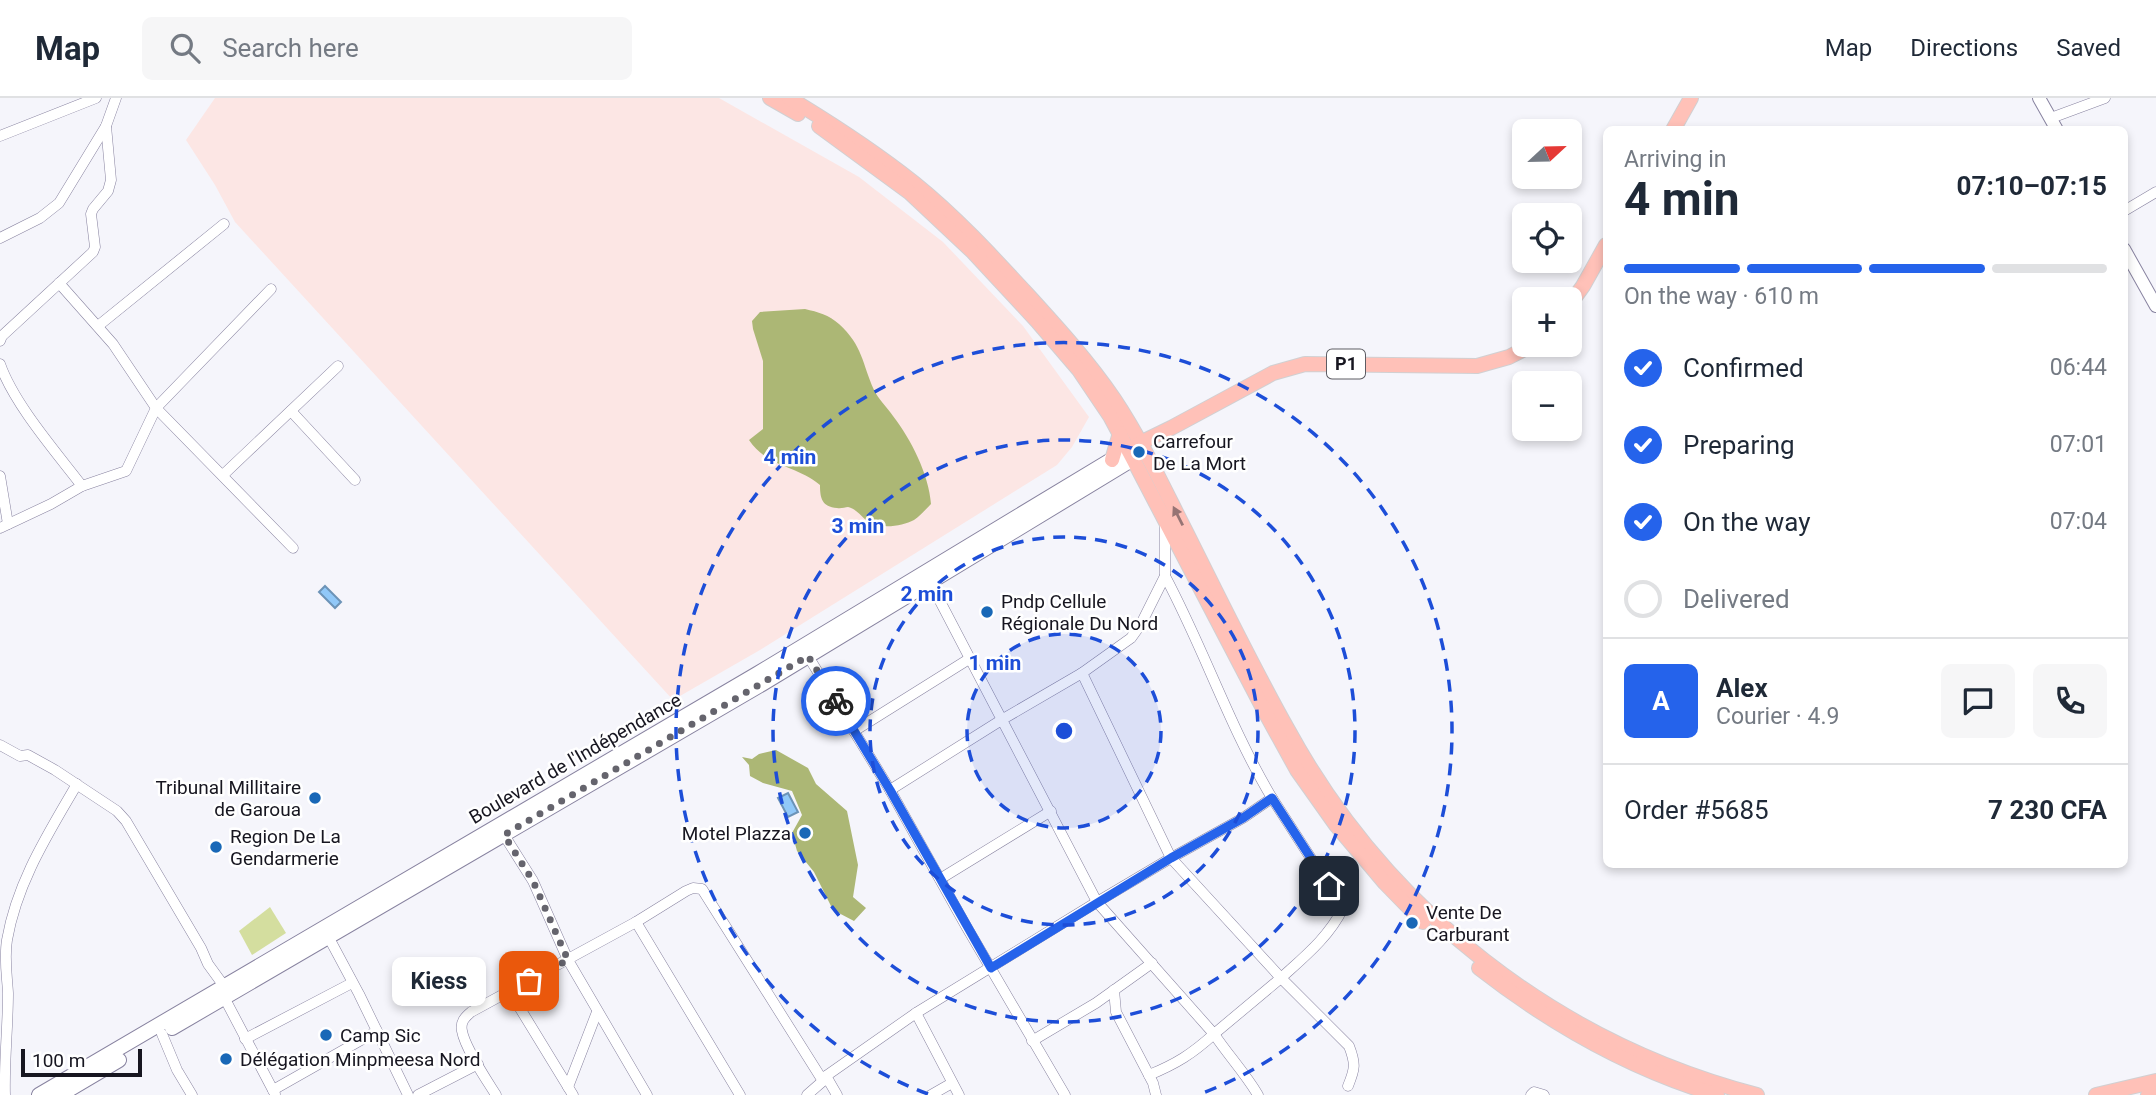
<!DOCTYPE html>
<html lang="en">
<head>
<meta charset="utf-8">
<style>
	body { margin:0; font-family:Roboto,sans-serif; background:#f6f6f7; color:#1f2937; height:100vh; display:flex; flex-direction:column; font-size:26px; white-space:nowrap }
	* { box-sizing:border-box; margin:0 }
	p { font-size:23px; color:#747a83 }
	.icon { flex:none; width:38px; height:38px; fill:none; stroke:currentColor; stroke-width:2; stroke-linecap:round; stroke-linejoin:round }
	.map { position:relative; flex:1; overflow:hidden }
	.drawer { position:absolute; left:1603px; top:28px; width:525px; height:742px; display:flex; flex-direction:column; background:#fff; border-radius:10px; box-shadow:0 4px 10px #0003 }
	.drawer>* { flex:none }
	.needle { width:46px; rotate:68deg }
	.controls { position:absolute; left:1512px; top:21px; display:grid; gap:14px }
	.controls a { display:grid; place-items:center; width:70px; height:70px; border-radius:10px; background:#fff; box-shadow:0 4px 10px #0003; font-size:35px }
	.scale { position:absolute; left:21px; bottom:18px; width:121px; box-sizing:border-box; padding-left:7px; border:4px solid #171620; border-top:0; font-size:19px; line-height:24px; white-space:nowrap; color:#171620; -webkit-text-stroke:5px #fff; paint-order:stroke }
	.pin { position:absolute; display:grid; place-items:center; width:60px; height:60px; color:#fff; margin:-30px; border-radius:14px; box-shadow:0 4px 10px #0006 }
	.courier { position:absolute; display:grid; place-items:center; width:70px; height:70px; margin:-35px; border:5px solid #2563eb; border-radius:50%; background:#fff; color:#222; box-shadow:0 2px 9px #0007 }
	.bubble { position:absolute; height:49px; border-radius:10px; background:#fff; box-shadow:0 4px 10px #0003; font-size:23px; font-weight:700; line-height:49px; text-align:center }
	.overview em { font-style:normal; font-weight:700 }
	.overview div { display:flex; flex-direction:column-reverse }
	.overview { display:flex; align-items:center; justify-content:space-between; height:119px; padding:0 21px }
	h1 { font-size:46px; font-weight:700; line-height:52px }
	.bar { display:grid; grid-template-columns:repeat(4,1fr); gap:10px 7px; align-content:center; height:84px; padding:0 21px }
	.bar i { height:9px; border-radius:5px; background:#e0e1e3 }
	.bar .on { background:#2563eb }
	.bar p { grid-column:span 4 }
	.line { display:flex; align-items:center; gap:18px; padding:0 21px; border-top:2px solid #e0e1e3 }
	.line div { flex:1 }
	.round { display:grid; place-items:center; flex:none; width:74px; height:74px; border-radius:10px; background:#f6f6f7 }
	ol { padding:0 21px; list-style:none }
	li { display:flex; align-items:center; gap:21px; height:77px }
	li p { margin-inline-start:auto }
	li .icon { padding:7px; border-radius:50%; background:#2563eb; color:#fff; stroke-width:4 }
	li:last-child { color:#747a83 }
	li i { width:38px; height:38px; border:4px solid #e0e1e3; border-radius:50% }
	header { display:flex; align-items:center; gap:42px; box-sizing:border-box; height:98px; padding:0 35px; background:#fff; border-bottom:2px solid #e0e1e3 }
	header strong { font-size:33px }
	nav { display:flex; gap:38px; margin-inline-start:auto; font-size:24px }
	.search { width:490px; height:63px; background:#f6f6f7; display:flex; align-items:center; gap:18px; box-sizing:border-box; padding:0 24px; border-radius:10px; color:#747a83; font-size:26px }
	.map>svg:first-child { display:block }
	.education { fill:#fce6e4 }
	.green { fill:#d4de9f }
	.forest { fill:#acb775 }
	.water { fill:#91c8f8; stroke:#6c93b7; stroke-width:2 }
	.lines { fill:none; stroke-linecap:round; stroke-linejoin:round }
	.minor-casing { stroke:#8883a0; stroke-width:11 }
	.tertiary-casing { stroke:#8883a0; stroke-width:14 }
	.secondary-casing { stroke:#8883a0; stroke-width:16 }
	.primary-casing { stroke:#d1d0d2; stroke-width:16 }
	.minor { stroke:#fff; stroke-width:10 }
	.tertiary { stroke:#fff; stroke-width:12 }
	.secondary { stroke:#fff; stroke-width:14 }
	.primary { stroke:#ffc1b8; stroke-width:14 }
	.oneway { fill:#977474 }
	.done { stroke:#65646d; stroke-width:7; stroke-dasharray:0 12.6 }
	.route { stroke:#2563eb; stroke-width:9 }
	.ring { fill:none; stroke:#1d4ed8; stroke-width:3.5; stroke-dasharray:12 9 }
	.poi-dot { fill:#1968b7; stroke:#fff; stroke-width:2.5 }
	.labels { text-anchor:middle; stroke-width:5; stroke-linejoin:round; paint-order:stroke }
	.shield { fill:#fff; stroke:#5d5c63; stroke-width:2 }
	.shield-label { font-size:18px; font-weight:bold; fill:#171620 }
	.poi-label { font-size:19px; fill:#171620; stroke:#fff; text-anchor:start }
	.street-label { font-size:19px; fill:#171620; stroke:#fff }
	.centre { fill:#1d4ed8; stroke:#fff; stroke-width:3.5 }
	.ring-label { font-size:21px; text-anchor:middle; font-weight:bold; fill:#1d4ed8; stroke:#fff; stroke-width:5; stroke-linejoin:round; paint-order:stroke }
</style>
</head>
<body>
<header>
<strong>Map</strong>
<div class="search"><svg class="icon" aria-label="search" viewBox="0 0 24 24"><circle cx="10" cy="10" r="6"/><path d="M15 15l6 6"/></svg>Search here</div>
<nav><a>Map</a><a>Directions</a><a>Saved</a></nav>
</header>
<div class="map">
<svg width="2156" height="997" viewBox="0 0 2156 997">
	<rect width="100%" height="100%" fill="#f5f5fb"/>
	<polygon class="education" points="215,0 719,0 859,79 943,144 1023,228 1089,319 1072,349 1057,367 760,552 673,602 235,124 215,87 186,42"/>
	<polygon class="green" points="270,809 286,835 252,857 239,833"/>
	<g class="forest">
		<path d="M805 211C818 214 829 217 839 226 863 248 862 265 874 292 878 301 887 309 893 318 911 341 929 377 931 406 926 411 920 418 914 422 903 428 883 431 871 425 863 422 858 411 848 409 845 409 841 411 837 410 822 409 820 400 820 387 797 367 768 370 749 342L763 331V263L753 231 752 223 760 214Z"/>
		<polygon points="776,652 808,670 816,686 847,713 858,767 853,799 866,810 854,823 833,812 814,774 797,753 792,735 802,717 792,693 763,685 750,678 749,667 742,659 752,661 759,656"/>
	</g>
	<g class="water">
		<polygon points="325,488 341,504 335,510 319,494"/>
		<polygon points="788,695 798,714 788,719 778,700"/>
	</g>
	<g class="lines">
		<defs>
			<g id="minor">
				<polyline points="2051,20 2105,0"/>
				<polyline points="0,38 96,0"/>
				<polyline points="2124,113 2156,94"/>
				<polyline points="0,140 40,120 59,105 106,28 116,0"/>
				<polyline points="59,185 113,246 156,310 293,450"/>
				<polyline points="98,228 224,126"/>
				<polyline points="0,243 2,238 93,154 95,149 91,116 93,111 108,93 111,82 106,28"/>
				<path d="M0 266C14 306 56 354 82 388"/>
				<polyline points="291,313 355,382"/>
				<polyline points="223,377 338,268"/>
				<polyline points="0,378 8,426"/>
				<polyline points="0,430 51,406 82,388 126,373 156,310 271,191"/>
				<polyline points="808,558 890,692 966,828 1065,997"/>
				<polyline points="1082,575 1131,540 1141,526 1165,478 1165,424"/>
				<polyline points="854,633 969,561"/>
				<polyline points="0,647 20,658 28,657 55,672 117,713 126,723 201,850 208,866 224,888"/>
				<path d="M890 692 1003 621 1082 575 1171 760 1097 804C1042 697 985 591 930 484"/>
				<path d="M1272 700 1343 810C1329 839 1304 859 1281 880L1349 948C1356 966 1355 971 1348 988"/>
				<polyline points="504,737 533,783 568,862 647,997"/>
				<polyline points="940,781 1051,713"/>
				<polyline points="636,824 686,793 693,790 702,791 823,983"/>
				<polyline points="329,840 359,896 408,997"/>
				<polyline points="1114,892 1116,914 1153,985 1156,997"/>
				<polyline points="510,894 573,997"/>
				<polyline points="225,901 275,996"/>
				<polyline points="916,915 959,997"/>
				<polyline points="162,936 177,972 192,997"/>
				<polyline points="245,941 350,886"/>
				<polyline points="1032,943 1096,905 1152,865"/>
				<path d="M1149 977C1176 966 1192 956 1214 936 1228 957 1245 975 1258 997"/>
				<polyline points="826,978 837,997"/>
				<polyline points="568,989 597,914"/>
				<polyline points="273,992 377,933"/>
				<path d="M5 997C4 963 8 929 8 895 7 877 4 860 7 842 17 784 48 736 77 686"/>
				<polyline points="418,997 478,966"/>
				<path d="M496 997C486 981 465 950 462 933 460 924 465 919 471 914L636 824 740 997"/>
				<path d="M807 997 823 983 826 978 916 915 1097 804 1214 936 1281 880 1171 760 1243 720 1272 700C1230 630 1204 551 1165 478"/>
				<polyline points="931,997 952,985"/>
				<polyline points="1531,997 1534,994 1544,997"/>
			</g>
			<g id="tertiary">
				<polyline points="2039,0 2057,32"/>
				<polyline points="2124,151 2156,208"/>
			</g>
			<g id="secondary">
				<polyline points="172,930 762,586 1133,361"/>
				<polyline points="39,997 757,576 1121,356"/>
				<polyline points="60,997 119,962"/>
			</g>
			<g id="primary">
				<polyline points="770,0 798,16"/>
				<path d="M789 0C832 26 875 54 914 85 955 118 991 157 1027 196 1058 230 1088 263 1114 301 1138 337 1157 376 1176 414 1213 487 1248 561 1288 632 1387 813 1557 945 1757 997"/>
				<polyline points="819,28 909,94 973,154 1037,223 1079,272 1110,318 1133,361 1265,614 1297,672 1336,727 1385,785 1423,824"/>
				<polyline points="1673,32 1691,0"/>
				<polyline points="1570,206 1583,188 1606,147"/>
				<polyline points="1132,349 1171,330 1273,275 1305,266 1477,268 1509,259 1532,247"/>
				<polyline points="1112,362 1120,335"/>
				<path d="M1479 870C1551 926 1630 971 1717 997"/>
				<polyline points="2096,997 2156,983"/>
				<polyline points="2148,997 2156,995"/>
			</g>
		</defs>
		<use href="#minor" class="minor-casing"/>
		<use href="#tertiary" class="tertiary-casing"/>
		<use href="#secondary" class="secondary-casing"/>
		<use href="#primary" class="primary-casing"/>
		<use href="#minor" class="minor"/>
		<use href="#tertiary" class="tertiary"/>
		<use href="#secondary" class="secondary"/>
		<use href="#primary" class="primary"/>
	</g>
	<defs><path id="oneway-solid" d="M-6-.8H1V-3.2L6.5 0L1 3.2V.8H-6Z" transform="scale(1.75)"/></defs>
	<use class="oneway" href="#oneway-solid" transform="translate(1178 418) rotate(-117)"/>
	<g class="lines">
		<polyline class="done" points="529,883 568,862 533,783 504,737 808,558 836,603"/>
		<polyline class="route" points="836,603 890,692 991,870 1171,760 1243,720 1272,700 1329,788"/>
	</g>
	<circle cx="1064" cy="633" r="97" fill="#1d4ed8" fill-opacity=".12"/>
	<g class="ring">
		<circle cx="1064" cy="633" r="97"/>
		<circle cx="1064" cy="633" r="194"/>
		<circle cx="1064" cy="633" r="291"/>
		<path d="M928 996A388 388 0 1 1 1200 996"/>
	</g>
	<g class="poi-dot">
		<circle cx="1139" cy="354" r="7"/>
		<circle cx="987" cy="514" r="7"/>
		<circle cx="315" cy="700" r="7"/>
		<circle cx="805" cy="735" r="7"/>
		<circle cx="216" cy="749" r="7"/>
		<circle cx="1412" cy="825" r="7"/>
		<circle cx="326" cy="937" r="7"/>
		<circle cx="226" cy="961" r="7"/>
	</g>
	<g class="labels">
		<rect class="shield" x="1327" y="251.5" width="38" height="29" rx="5"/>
		<g class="shield-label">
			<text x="1346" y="272">P1</text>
		</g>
		<g class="poi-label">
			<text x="1153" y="350">Carrefour<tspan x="1153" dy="22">De La Mort</tspan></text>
			<text x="1001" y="510">Pndp Cellule<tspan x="1001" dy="22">Régionale Du Nord</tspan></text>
			<text x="301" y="696" text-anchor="end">Tribunal Millitaire<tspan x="301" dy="22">de Garoua</tspan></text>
			<text x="791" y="742" text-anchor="end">Motel Plazza</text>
			<text x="230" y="745">Region De La<tspan x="230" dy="22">Gendarmerie</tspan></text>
			<text x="1426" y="821">Vente De<tspan x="1426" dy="22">Carburant</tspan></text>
			<text x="340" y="944">Camp Sic</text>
			<text x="240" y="968">Délégation Minpmeesa Nord</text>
		</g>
		<g class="street-label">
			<text transform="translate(575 660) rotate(-30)" y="7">Boulevard de l'Indépendance</text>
		</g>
	</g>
	<circle cx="1064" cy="633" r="10" class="centre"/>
	<g class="ring-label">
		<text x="790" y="366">4 min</text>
		<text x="858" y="435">3 min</text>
		<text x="927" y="503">2 min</text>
		<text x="995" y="572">1 min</text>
	</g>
</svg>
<div class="controls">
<a><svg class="needle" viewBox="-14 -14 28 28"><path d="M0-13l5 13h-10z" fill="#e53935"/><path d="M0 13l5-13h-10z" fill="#747a83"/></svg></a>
<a><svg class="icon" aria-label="locate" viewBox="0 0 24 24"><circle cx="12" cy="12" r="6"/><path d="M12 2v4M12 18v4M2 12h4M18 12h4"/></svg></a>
<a>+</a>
<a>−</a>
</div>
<div class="scale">100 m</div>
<div class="pin" style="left:529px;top:883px;background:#ea580c"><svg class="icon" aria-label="bag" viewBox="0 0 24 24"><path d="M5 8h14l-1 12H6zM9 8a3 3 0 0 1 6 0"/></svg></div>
<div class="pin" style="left:1329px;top:788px;background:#1f2937"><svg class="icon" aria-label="home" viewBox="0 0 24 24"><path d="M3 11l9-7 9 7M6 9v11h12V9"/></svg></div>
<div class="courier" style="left:836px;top:603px"><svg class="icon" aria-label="bike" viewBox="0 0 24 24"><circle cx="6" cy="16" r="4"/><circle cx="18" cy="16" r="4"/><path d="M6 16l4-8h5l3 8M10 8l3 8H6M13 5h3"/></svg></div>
<div class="bubble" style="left:392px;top:859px;width:94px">Kiess</div>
<section class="drawer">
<div class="overview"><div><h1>4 min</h1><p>Arriving in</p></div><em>07:10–07:15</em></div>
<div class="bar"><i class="on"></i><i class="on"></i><i class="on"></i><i></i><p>On the way · 610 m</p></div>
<ol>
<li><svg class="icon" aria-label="check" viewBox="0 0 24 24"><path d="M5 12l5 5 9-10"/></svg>Confirmed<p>06:44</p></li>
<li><svg class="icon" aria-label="check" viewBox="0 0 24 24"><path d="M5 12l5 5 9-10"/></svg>Preparing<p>07:01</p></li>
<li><svg class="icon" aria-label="check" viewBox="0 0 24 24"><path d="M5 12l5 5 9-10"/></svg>On the way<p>07:04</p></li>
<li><i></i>Delivered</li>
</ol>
<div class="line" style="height:126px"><b class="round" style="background:#2563eb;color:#fff">A</b><div><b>Alex</b><p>Courier · 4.9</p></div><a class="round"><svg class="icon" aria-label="chat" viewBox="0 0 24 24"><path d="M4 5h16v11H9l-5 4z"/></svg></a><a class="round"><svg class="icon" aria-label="phone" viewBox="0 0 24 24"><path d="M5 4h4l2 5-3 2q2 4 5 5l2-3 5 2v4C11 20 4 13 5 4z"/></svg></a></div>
<div class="line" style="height:91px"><div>Order #5685</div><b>7 230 CFA</b></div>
</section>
</div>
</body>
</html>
